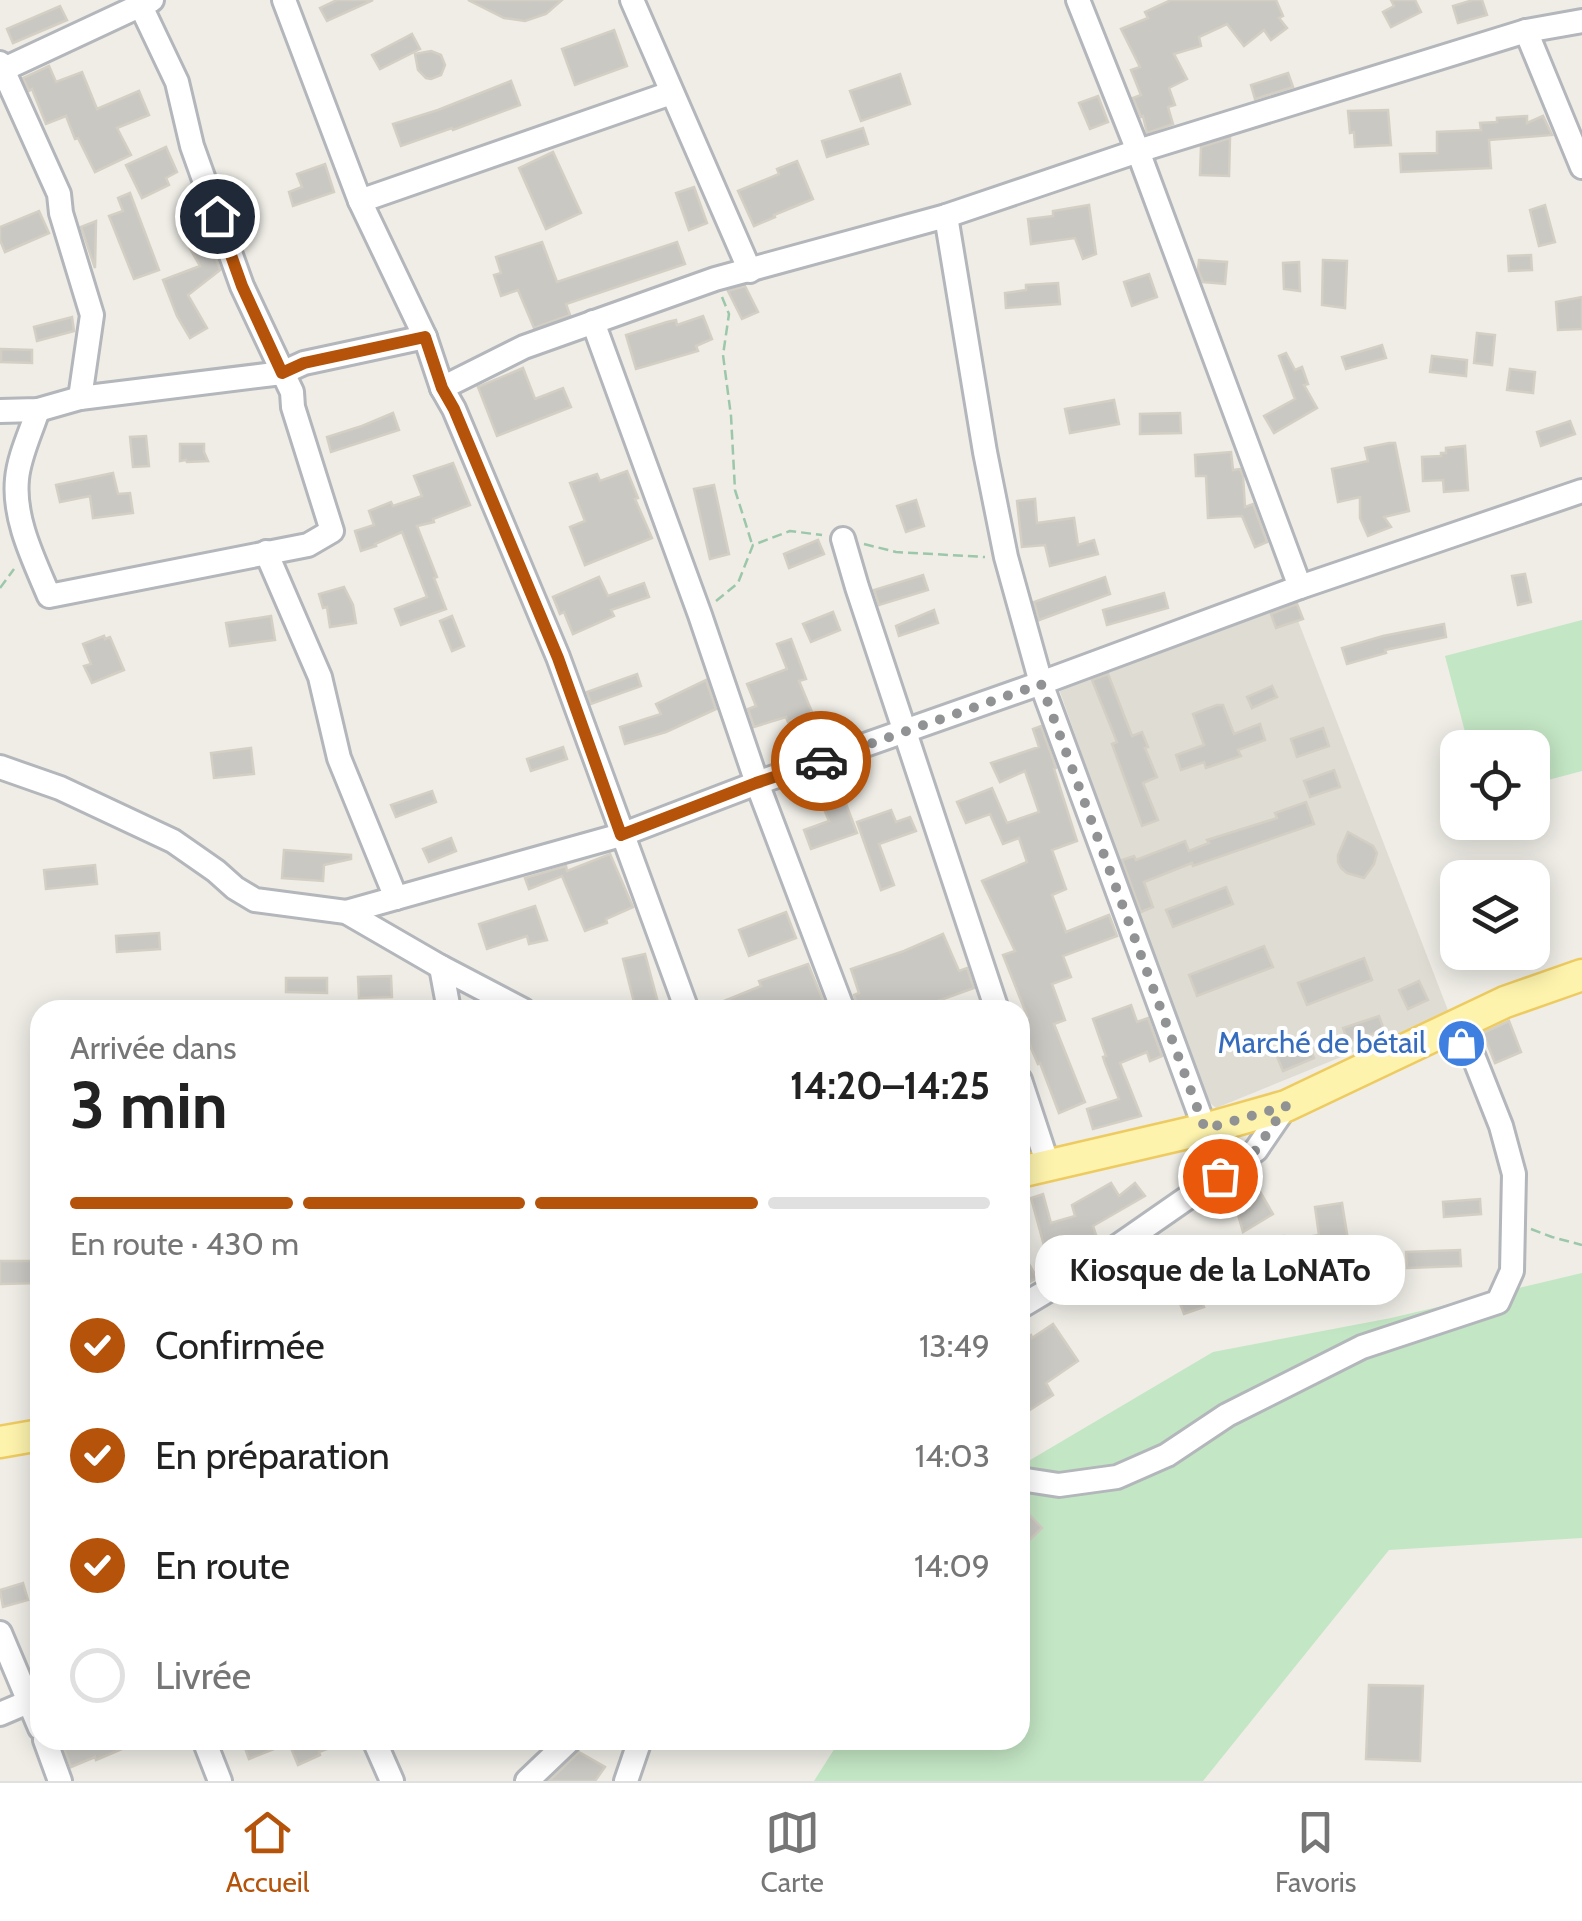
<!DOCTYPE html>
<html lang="fr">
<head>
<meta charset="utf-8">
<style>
	body { margin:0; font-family:Cabin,sans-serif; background:#f6f6f6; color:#222; height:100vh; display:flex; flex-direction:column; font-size:38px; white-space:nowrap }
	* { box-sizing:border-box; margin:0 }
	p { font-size:32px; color:#767676 }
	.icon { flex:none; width:55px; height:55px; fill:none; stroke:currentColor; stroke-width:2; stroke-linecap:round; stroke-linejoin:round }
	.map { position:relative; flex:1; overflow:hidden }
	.side { position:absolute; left:30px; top:1000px; width:1000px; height:750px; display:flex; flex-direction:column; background:#fff; border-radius:30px; box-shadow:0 5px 25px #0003 }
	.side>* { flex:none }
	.tools { position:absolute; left:1440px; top:730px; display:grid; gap:20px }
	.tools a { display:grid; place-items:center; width:110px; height:110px; border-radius:20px; background:#fff; box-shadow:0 5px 25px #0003; font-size:50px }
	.pin { position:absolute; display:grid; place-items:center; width:85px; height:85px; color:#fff; margin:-42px; border:5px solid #fff; border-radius:50%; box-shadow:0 2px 10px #0007 }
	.courier { position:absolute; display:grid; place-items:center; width:100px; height:100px; margin:-50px; border:8px solid #b45309; border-radius:50%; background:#fff; color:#222; box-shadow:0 2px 12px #0007 }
	.bubble { position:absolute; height:70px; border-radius:30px; background:#fff; box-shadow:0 5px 25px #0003; font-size:32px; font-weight:800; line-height:70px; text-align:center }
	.headline em { font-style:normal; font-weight:800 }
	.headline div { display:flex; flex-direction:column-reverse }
	.headline { display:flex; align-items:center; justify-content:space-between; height:170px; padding:0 40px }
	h1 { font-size:65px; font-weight:800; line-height:75px }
	.bar { display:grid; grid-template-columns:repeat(4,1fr); gap:15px 10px; align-content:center; height:120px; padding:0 40px }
	.bar i { height:12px; border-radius:8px; background:#e0e0e0 }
	.bar .current { background:#b45309 }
	.bar p { grid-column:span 4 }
	ol { padding:0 40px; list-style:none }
	li { display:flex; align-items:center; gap:30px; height:110px }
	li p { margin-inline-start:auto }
	li .icon { padding:10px; border-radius:50%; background:#b45309; color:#fff; stroke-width:4 }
	li:last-child { color:#767676 }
	li i { width:55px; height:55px; border:5px solid #e0e0e0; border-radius:50% }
	.menu { display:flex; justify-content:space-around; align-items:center; height:140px; border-top:2px solid #e0e0e0; background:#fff; font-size:28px; color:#767676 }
	.menu a { display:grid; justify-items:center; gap:5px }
	.menu .current { color:#b45309 }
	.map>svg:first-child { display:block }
	.education { fill:#dfdcd4 }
	.green { fill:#c3e6c4 }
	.building { fill:#cac8c3; stroke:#d4cfc4; stroke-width:2.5 }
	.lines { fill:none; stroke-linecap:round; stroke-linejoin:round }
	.minor-casing { stroke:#b3b6ba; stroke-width:28 }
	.major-casing { stroke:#eecb60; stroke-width:35 }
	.path { stroke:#9cc7aa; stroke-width:2.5; stroke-dasharray:10 5; stroke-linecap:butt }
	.minor { stroke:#fff; stroke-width:22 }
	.major { stroke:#fdf3ad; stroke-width:30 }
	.done { stroke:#909293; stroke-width:10; stroke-dasharray:0 18 }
	.route { stroke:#b45309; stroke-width:12 }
	.labels { text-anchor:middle; stroke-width:8; stroke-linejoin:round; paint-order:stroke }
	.shop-label { font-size:30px; fill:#366cbe; stroke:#fff; text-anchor:end }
</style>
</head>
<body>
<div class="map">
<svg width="1582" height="1781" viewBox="0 0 1582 1781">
	<rect width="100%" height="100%" fill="#efede6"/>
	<polygon class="education" points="1292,605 1449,1013 1216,1108 1210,1103 1119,861 1058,686"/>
	<g class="green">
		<polygon points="1582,620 1582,771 1533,784 1532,748 1469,747 1445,656"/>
		<polygon points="1582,1273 1582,1538 1389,1550 1203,1781 814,1781 840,1740 1020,1740 1020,1466 1213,1352 1391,1318"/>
	</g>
	<g class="building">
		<polygon points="337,0 373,0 327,21 320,8"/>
		<polygon points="468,0 562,0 546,14 525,21 504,18"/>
		<polygon points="1171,0 1276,0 1283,16 1279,18 1287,28 1271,40 1264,30 1244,46 1227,24 1199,37 1201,46 1174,54 1187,79 1169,88 1175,105 1168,107 1173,124 1147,133 1143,116 1141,117 1133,98 1141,95 1131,70 1140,67 1121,29 1148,18 1145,12"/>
		<polygon points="1391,0 1415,0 1421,12 1391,27 1383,12 1394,6"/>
		<polygon points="1473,0 1482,0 1487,15 1458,23 1453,6"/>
		<polygon points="60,6 67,20 13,43 7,29"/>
		<polygon points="614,30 627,66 575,85 562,49"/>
		<polygon points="412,34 420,49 380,69 372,55"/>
		<polygon points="431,51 441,55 445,65 441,75 431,79 426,78 418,70 415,54"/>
		<polygon points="49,66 56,82 82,72 97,109 139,91 149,115 117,128 131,155 95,172 78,138 75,139 66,116 46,124 32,89 29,91 23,78"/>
		<polygon points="1288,73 1293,87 1255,99 1251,85"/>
		<polygon points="900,74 910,104 861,121 850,91"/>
		<polygon points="511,81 520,105 453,130 452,128 401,146 393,124 438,110"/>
		<polygon points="1098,96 1108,122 1090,129 1079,103"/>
		<polygon points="1388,110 1391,145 1355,147 1354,132 1350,133 1348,111"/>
		<polygon points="1527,116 1527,123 1543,116 1552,135 1489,140 1491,168 1401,172 1400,154 1437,153 1437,132 1481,130 1480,123 1497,122 1497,118"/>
		<polygon points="863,128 868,144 827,157 822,141"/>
		<polygon points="1230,138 1229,176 1200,175 1201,147"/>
		<polygon points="166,147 177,172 166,178 169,185 142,198 126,165"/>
		<polygon points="553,152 581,213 546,229 519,168"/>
		<polygon points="797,161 813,199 774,215 775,217 754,226 738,191 779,174 777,169"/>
		<polygon points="325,164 334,192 293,206 289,192 302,187 297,174"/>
		<polygon points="694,187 707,223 689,230 676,193"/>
		<polygon points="130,193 159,270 134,279 109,216 123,211 118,198"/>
		<polygon points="1089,205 1096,254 1083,259 1075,238 1031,244 1028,219 1053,216 1053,211"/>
		<polygon points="1545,205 1555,242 1539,246 1530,210"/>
		<polygon points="39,211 49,233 5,252 0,240 0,227"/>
		<polygon points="96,221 95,268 81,227"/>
		<polygon points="208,234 220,270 188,295 207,328 190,338 177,316 163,280 200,266 188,245"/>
		<polygon points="542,242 557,282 677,242 685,264 566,304 570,315 534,328 518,290 501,296 494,275 501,273 496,257"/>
		<polygon points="1531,255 1532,270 1509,271 1508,256"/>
		<polygon points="1199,260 1227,262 1225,284 1203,282 1198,270"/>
		<polygon points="1323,260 1347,261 1345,308 1322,305"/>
		<polygon points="1299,262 1300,291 1284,289 1283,263"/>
		<polygon points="1149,274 1157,297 1132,306 1124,282"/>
		<polygon points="1058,283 1060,304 1006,308 1005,293 1026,290 1026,285"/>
		<polygon points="745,286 758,312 742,319 728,291"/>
		<polygon points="1582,297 1582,329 1558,330 1556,302"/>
		<polygon points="703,316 712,339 696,346 698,351 636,369 626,335 667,322 676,320 677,325"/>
		<polygon points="72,317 74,331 37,341 34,327"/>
		<polygon points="1477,333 1495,335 1492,365 1474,363"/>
		<polygon points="1382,345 1386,358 1346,369 1342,357"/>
		<polygon points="1,349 32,350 32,363 1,362"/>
		<polygon points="1286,353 1295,370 1302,367 1308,384 1304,385 1317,408 1274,433 1264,416 1295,399 1279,356"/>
		<polygon points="1432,356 1467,360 1466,376 1430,372"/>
		<polygon points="523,368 535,399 563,388 571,407 497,436 478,387"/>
		<polygon points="1510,369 1535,372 1533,393 1507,390"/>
		<polygon points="1114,400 1119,424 1070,433 1065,409"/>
		<polygon points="393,413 399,430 331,452 327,437 362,426"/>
		<polygon points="1180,413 1181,433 1140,434 1140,414"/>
		<polygon points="1570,421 1575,434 1541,446 1537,432"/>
		<polygon points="146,436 149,466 133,467 130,437"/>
		<polygon points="1389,443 1395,443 1409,511 1384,517 1391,527 1368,536 1360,518 1360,497 1338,502 1332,469 1368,461 1365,448"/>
		<polygon points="180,444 204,444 204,452 208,461 187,462 186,460 180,461"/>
		<polygon points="1465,446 1468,490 1444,492 1443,480 1423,481 1422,457 1441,456 1441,453 1446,453 1446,448"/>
		<polygon points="1231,452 1233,470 1240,469 1243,476 1245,507 1253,504 1267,542 1255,547 1242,516 1208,518 1206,476 1196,476 1195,455"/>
		<polygon points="453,463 470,505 433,519 434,522 417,526 437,577 434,578 446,609 401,625 395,609 427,597 402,532 375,544 376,546 361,551 355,531 374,525 369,511 391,502 393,506 422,496 414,476"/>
		<polygon points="627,471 638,498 635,499 652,538 585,565 570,527 585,521 570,483 597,474 600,481"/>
		<polygon points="113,473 118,494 130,493 133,513 93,518 90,496 60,502 56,485"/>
		<polygon points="714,485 729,554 710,559 694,489"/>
		<polygon points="1035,499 1037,523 1074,518 1078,545 1094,540 1098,554 1050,566 1045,545 1022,547 1017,501"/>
		<polygon points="916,500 924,526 906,532 897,506"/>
		<polygon points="818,540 824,554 789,568 784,554"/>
		<polygon points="1525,574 1531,602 1518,605 1512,576"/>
		<polygon points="923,575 928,590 879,605 874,590"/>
		<polygon points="599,577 608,596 644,583 649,597 611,610 614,616 573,634 564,612 560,614 553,597"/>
		<polygon points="1105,577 1110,594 1039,620 1034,602"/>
		<polygon points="344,587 353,605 356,623 330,627 327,607 323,608 319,594"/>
		<polygon points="1164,593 1168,608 1107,625 1103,610"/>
		<polygon points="1297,604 1303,619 1276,628 1271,614"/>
		<polygon points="934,610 938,623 899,636 896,626"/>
		<polygon points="833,612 840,630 811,642 803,624"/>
		<polygon points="271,616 275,640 230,646 226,623"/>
		<polygon points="452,616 464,646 452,651 440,621"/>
		<polygon points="1444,624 1446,637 1385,650 1386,653 1347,664 1342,648 1383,636"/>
		<polygon points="104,636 105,639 110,637 124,670 92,683 84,666 91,664 83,644"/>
		<polygon points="791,639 806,679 799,681 812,712 788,722 786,717 754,727 748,709 756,706 747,684 787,669 777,644"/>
		<polygon points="637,674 641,686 591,704 587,692"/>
		<polygon points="1108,674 1132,736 1142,732 1148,747 1145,748 1157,777 1143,783 1158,820 1142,826 1112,744 1117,742 1092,680"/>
		<polygon points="706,680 716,709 666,732 625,744 620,727 661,714 656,704"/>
		<polygon points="1272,686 1277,697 1252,708 1247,697"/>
		<polygon points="1217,705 1223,705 1234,734 1260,724 1265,740 1238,750 1241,756 1206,768 1204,762 1181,770 1176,755 1204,745 1193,714"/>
		<polygon points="1041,726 1056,768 1054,769 1077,841 1052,850 1066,889 1052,895 1066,932 1109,915 1117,936 1063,956 1071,977 1052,984 1065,1020 1054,1024 1085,1102 1059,1113 1040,1063 1038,1064 1031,1048 1023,1020 1028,1018 1003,955 1015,951 982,881 1027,862 1019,838 1003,844 990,814 966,823 957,802 992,788 1007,823 1039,812 1025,771 1000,782 991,763 1039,747 1033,729"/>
		<polygon points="1323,728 1329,746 1297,757 1291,739"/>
		<polygon points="563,747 567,759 531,771 527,759"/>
		<polygon points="251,748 254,774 214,778 211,753"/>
		<polygon points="1334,770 1340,787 1310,797 1304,781"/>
		<polygon points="834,772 857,833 811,849 804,830 829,821 817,792 820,791 816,778"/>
		<polygon points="432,791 436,802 396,817 391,805"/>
		<polygon points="1306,802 1314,824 1193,866 1192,863 1144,882 1153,907 1141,912 1122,860 1134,856 1136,860 1185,841 1189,851 1209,843 1207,840 1277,818 1275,813"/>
		<polygon points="891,810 896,822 910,817 916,831 879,844 894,885 881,890 857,822"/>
		<polygon points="1348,832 1373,846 1377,853 1374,864 1364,878 1347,873 1341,868 1338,862 1338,855"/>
		<polygon points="451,838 456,851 429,862 423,849"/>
		<polygon points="284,850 351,855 351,859 324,865 323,881 282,878"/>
		<polygon points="610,854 633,907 606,919 607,923 585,931 562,876 529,889 525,878 566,866 567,871"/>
		<polygon points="95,865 97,884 46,889 44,870"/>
		<polygon points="1226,887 1233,904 1173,927 1166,910"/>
		<polygon points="535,906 547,940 529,944 527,936 487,949 479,924"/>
		<polygon points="786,912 796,938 749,956 739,930"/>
		<polygon points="159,933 160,949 117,952 116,936"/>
		<polygon points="943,934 959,971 967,968 974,988 913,1010 859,1010 854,995 859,993 851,969 904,951"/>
		<polygon points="1264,946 1273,967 1197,996 1189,975"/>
		<polygon points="645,954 660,1010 636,1010 623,959"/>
		<polygon points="1364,958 1372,980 1307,1005 1298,983"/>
		<polygon points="808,964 827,1010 702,1010 761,986 759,981"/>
		<polygon points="391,976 392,997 359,998 358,977"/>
		<polygon points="286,978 327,978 327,993 286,992"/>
		<polygon points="1419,981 1428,1000 1408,1009 1399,990"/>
		<polygon points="1131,1005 1137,1022 1148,1018 1162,1056 1150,1061 1147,1052 1120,1063 1141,1116 1093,1129 1087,1109 1119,1099 1105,1063 1103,1057 1106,1056 1093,1019"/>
		<polygon points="1379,1016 1384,1030 1348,1042 1343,1028"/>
		<polygon points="1509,1021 1521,1052 1495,1063 1483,1033"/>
		<polygon points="1307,1041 1314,1058 1283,1071 1276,1054"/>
		<polygon points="1111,1183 1119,1196 1135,1183 1145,1196 1093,1226 1098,1241 1085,1250 1082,1239 1045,1249 1031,1198 1043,1194 1051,1223 1075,1216 1072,1205"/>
		<polygon points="1259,1190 1273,1214 1243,1232 1235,1204"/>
		<polygon points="1480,1199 1481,1214 1444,1217 1443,1202"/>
		<polygon points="1342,1203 1348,1240 1356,1239 1358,1271 1348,1272 1351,1288 1324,1294 1320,1275 1284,1278 1286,1291 1252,1295 1251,1287 1201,1300 1204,1307 1184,1314 1176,1293 1215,1277 1249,1268 1248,1261 1269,1259 1267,1237 1284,1236 1285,1248 1316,1246 1313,1236 1319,1235 1315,1207"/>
		<polygon points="1020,1248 1037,1278 1020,1287"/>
		<polygon points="1460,1250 1461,1266 1407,1268 1406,1252"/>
		<polygon points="1143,1259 1152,1273 1128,1288 1119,1274"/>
		<polygon points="0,1261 40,1261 40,1283 0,1284"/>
		<polygon points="1053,1324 1078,1361 1046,1383 1053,1395 1028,1411 1020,1400 1020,1340 1031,1335 1032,1338"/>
		<polygon points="1020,1505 1042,1528 1020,1549"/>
		<polygon points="23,1583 28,1600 3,1607 0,1590"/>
		<polygon points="1369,1685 1423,1686 1420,1761 1366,1759"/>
		<polygon points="77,1740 143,1740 96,1760 95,1757 71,1767 63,1746"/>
		<polygon points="242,1740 348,1740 348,1741 319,1752 320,1755 298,1765 289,1743 249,1759"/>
		<polygon points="579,1752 605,1767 595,1781 549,1781"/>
	</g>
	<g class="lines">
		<defs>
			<g id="minor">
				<polyline points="284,0 360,201 425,337 442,388 454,409 558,657 687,1010"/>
				<polyline points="632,0 750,271"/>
				<polyline points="1078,0 1138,151 1300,587"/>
				<polyline points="1526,31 1582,167"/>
				<polyline points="0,63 59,194 61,213 92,315 80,398"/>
				<polyline points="0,71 152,0"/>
				<polyline points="360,201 671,93"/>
				<polyline points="946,216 985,452 1006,557 1041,683 1205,1129"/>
				<polyline points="593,322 700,615 757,783 843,1010"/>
				<polyline points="442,388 524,347 715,279 946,216 1138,151 1526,31 1582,21"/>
				<path d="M38 410C31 432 19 456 17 479 13 519 34 560 49 596L308 545 332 531 293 407 292 392 242 286 192 146 177 82 138 0"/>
				<polyline points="0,411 38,410 80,398 282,373 304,363 425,337"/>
				<polyline points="843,539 857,587 997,1010"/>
				<polyline points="266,552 320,677 339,758 396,898"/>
				<polyline points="0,767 60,788 173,841 216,871 235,888 255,900 346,912 441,967 523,1010"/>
				<polyline points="346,912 621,835 757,783 1041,683 1300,587 1582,491"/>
				<polyline points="441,967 449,1010"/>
				<polyline points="1020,1080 1048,1165"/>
				<polyline points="1020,1307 1092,1264 1256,1150 1286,1106"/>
				<polyline points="1020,1479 1059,1485 1117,1477 1167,1455 1227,1415 1362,1347 1498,1302 1512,1271 1514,1174 1501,1126 1461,1025"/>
				<polyline points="0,1633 40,1728"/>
				<polyline points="0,1714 40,1697"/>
				<polyline points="45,1740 60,1781"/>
				<polyline points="204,1740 220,1781"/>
				<polyline points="374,1740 392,1781"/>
				<polyline points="527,1781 570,1740"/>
				<polyline points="626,1781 640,1740"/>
			</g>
			<g id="major">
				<polyline points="1020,1172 1205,1129 1286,1106 1505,1002 1582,975"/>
				<polyline points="0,1442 40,1435"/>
			</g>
		</defs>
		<use href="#minor" class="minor-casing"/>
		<use href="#major" class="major-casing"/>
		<g class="path">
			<polyline points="722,297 729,314 723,355 731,416 735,490 752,544"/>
			<polyline points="864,544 896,552 985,557"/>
			<polyline points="0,588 14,569"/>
			<polyline points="716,601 738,583 753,545 790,531 822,535"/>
			<polyline points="1531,1229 1552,1237 1582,1245"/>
		</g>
		<use href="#minor" class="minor"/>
		<use href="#major" class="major"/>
	</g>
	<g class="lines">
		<polyline class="done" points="821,761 1041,684 1205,1129 1286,1106 1256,1150 1220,1176"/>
		<polyline class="route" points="217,216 242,286 282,373 304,363 425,337 442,388 454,409 558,658 621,835 756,783 821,761"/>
	</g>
	<defs>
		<symbol id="shop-disc" viewBox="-11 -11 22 22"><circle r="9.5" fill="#3f7fe0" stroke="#fff"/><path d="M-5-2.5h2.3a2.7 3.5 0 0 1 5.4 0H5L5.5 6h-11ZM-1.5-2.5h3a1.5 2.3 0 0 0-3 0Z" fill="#fff"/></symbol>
	</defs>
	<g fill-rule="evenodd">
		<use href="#shop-disc" x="1434" y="1016" width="55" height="55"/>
	</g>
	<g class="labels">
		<g class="shop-label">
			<text x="1426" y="1053">Marché de bétail</text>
		</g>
	</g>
</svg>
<div class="tools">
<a><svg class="icon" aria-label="locate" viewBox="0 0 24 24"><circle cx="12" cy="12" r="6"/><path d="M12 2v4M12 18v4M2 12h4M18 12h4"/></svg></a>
<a><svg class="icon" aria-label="layers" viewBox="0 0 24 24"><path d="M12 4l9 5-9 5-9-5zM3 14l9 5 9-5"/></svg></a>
</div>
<div class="pin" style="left:1220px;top:1176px;background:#ea580c"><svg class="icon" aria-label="bag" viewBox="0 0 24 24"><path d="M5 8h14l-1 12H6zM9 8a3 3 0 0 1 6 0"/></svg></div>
<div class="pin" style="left:217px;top:216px;background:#1f2937"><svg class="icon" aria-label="home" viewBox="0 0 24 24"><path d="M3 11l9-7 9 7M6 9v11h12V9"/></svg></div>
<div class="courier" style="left:821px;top:761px"><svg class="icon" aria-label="car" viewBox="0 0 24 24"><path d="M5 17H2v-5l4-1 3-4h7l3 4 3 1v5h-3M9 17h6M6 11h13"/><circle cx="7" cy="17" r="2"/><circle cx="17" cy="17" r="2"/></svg></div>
<div class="bubble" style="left:1035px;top:1235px;width:370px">Kiosque de la LoNATo</div>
<section class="side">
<div class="headline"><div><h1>3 min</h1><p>Arrivée dans</p></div><em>14:20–14:25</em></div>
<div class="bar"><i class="current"></i><i class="current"></i><i class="current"></i><i></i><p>En route · 430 m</p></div>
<ol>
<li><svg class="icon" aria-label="check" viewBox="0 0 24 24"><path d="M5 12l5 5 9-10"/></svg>Confirmée<p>13:49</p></li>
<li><svg class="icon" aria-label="check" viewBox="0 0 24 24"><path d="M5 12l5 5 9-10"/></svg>En préparation<p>14:03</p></li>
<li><svg class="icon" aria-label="check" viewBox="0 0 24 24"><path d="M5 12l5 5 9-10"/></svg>En route<p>14:09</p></li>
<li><i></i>Livrée</li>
</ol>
</section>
</div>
<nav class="menu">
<a class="current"><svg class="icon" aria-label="home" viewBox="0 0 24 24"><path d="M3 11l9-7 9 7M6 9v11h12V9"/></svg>Accueil</a>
<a><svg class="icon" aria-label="map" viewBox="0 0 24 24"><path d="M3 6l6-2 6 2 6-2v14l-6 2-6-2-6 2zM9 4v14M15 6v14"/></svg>Carte</a>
<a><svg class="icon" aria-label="saved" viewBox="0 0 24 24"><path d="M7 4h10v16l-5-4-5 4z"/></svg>Favoris</a>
</nav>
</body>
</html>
